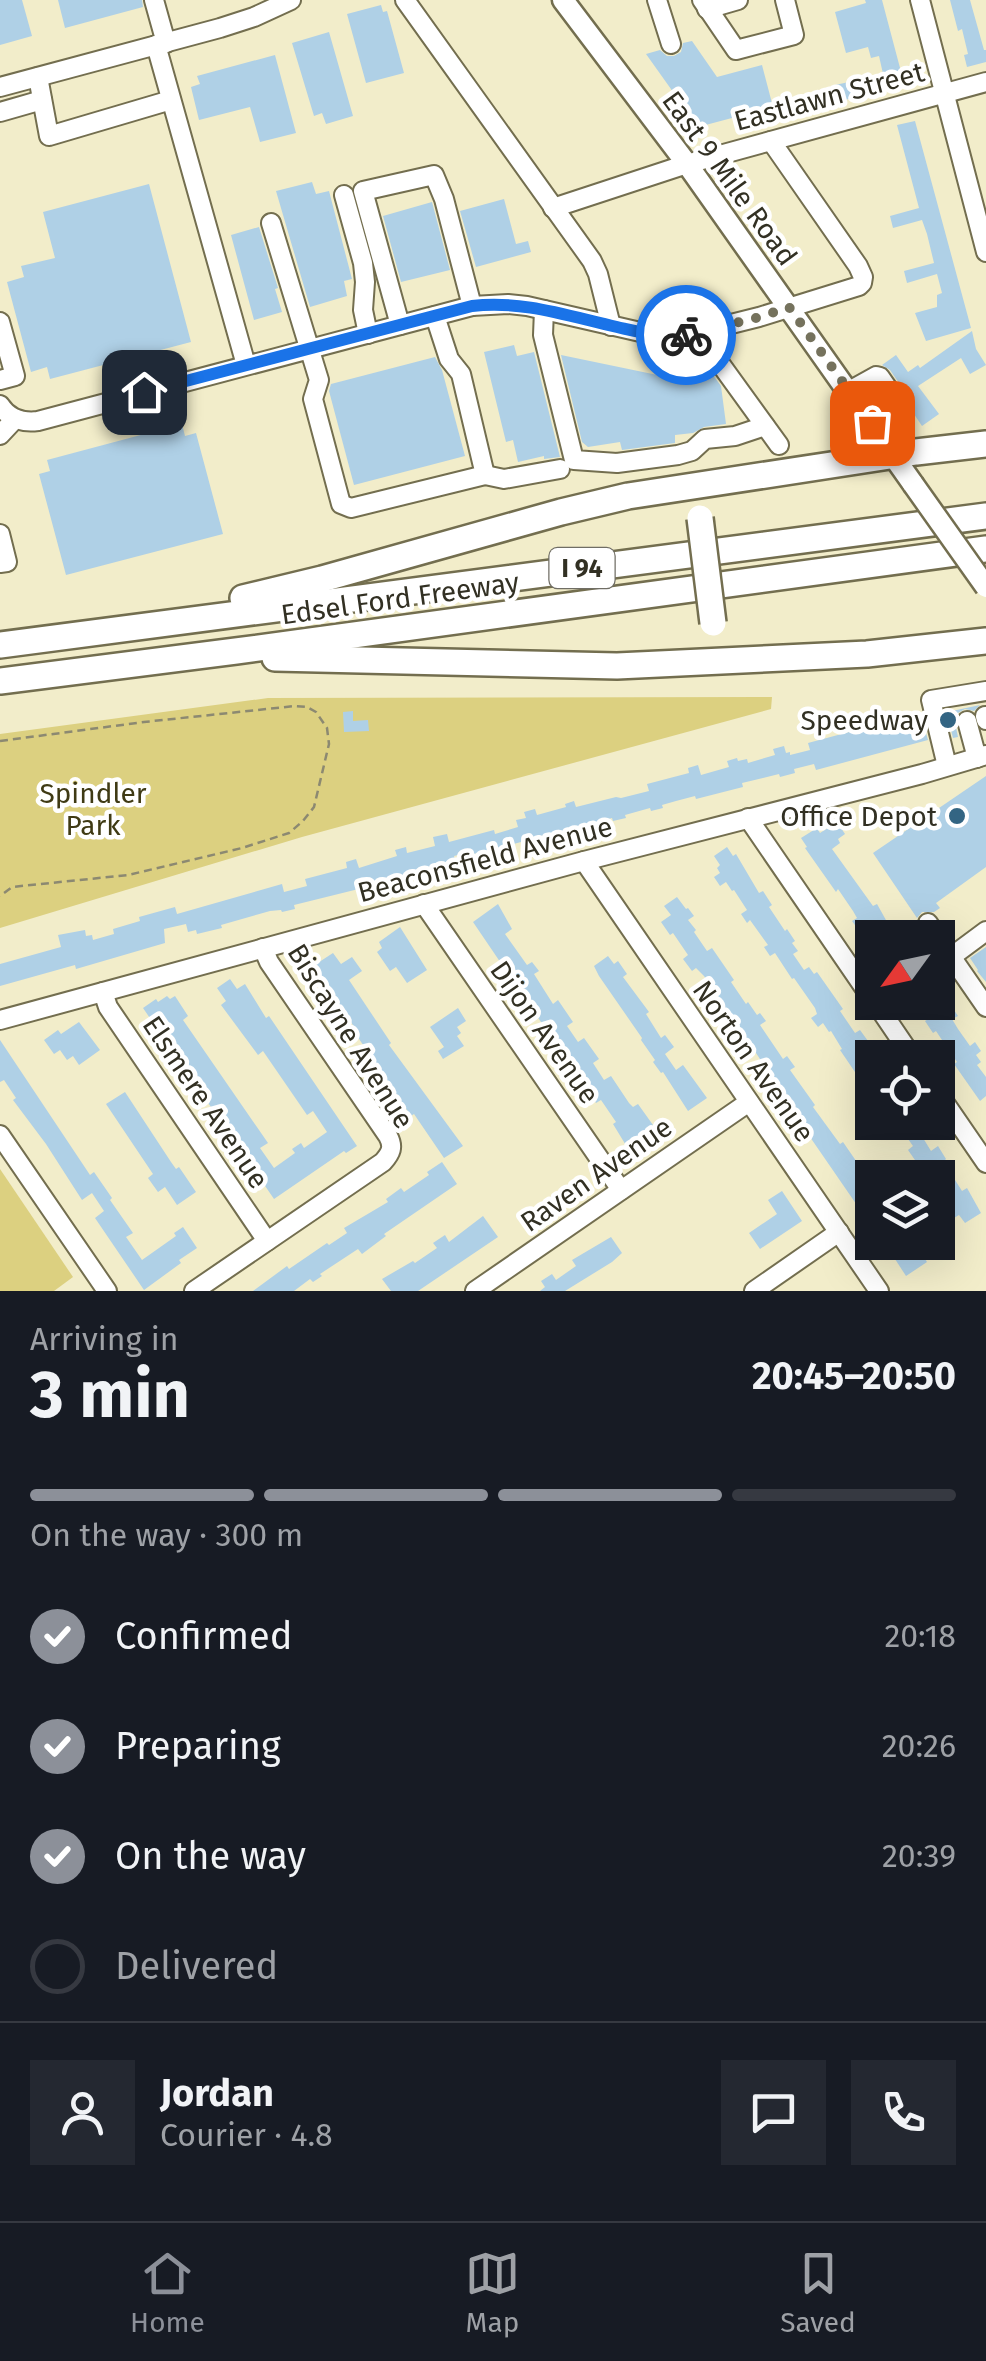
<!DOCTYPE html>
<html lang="en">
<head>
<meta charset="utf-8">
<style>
	body { margin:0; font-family:"Fira Sans",sans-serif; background:#242831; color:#f1f3f6; height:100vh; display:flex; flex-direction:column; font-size:38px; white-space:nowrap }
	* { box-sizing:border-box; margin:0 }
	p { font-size:32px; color:#9ea1a6 }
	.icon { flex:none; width:55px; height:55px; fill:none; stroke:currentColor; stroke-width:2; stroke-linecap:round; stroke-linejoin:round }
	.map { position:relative; height:1291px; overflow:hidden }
	.details { display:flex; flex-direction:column; background:#171b24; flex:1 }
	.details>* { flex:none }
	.needle { width:65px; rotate:237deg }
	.controls { position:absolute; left:855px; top:920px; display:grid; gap:20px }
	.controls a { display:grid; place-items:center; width:100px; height:100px; border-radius:0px; background:#171b24; box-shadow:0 10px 40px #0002; font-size:50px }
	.pin { position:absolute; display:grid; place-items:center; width:85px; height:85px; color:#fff; margin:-42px; border-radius:20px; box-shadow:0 5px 15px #0006 }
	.courier { position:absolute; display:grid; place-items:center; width:100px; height:100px; margin:-50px; border:8px solid #1a73e8; border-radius:50%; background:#fff; color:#222; box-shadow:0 2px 12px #0007 }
	.head em { font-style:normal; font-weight:700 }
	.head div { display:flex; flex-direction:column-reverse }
	.head { display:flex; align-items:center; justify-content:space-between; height:170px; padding:0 30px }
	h1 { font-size:65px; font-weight:700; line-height:75px }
	.bar { display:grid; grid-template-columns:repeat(4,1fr); gap:15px 10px; align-content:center; height:120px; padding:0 30px }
	.bar i { height:12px; border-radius:8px; background:#363941 }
	.bar .current { background:#8c9099 }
	.bar p { grid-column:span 4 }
	.line { display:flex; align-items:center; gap:25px; padding:0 30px; border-top:2px solid #363941 }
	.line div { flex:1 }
	.round { display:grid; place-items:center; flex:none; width:105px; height:105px; border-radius:0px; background:#242831 }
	ol { padding:0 30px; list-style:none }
	li { display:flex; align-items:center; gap:30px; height:110px }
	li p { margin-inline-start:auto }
	li .icon { padding:10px; border-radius:50%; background:#8c9099; color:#fff; stroke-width:4 }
	li:last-child { color:#9ea1a6 }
	li i { width:55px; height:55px; border:5px solid #363941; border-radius:50% }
	.tabs { display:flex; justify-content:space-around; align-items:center; height:140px; border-top:2px solid #363941; background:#171b24; font-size:28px; color:#9ea1a6 }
	.tabs a { display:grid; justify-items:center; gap:5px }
	.tabs .current { color:#8c9099 }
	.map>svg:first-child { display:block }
	.green { fill:#dcd080 }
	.building { fill:#afd0e6 }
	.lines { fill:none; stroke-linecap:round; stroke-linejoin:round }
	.minor-casing { stroke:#736e4f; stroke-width:22 }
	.major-casing { stroke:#736e4f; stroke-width:25 }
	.highway-casing { stroke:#736e4f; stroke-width:30 }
	.path { stroke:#8c8971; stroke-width:2.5; stroke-dasharray:8 5; stroke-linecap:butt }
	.minor { stroke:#fff; stroke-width:18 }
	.major { stroke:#fff; stroke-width:20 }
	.highway { stroke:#fff; stroke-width:25 }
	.major-bridge-casing { stroke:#736e4f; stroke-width:25; stroke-linecap:butt }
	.highway-bridge-casing { stroke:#736e4f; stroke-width:30; stroke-linecap:butt }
	.major-bridge { stroke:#fff; stroke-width:20 }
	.highway-bridge { stroke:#fff; stroke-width:25 }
	.done { stroke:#75725d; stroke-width:10; stroke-dasharray:0 18 }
	.route { stroke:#1a73e8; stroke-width:12 }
	.poi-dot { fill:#336583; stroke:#fff; stroke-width:4 }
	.labels { text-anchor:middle; stroke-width:9; stroke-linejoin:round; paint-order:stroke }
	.shield { fill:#fff; stroke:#706e65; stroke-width:2.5 }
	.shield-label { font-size:25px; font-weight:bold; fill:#323023 }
	.street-label { font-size:28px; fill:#323023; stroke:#fff }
	.poi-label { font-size:28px; fill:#323023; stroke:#fff; text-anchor:end }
	.park-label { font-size:28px; fill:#3f3a14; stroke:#fff }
</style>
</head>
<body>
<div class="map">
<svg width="986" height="1291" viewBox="0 0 986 1291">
	<rect width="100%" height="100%" fill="#f2edca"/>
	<g class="green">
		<polygon points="772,697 771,709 302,837 0,928 0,734 268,698"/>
		<polygon points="0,1169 73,1277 54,1291 0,1291"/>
	</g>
	<g class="building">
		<polygon points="0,0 22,0 32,36 0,45"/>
		<polygon points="58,0 142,0 143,7 65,28"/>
		<polygon points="865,0 882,0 904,83 886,87 879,56 871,58 868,47 846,53 835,12 866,3"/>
		<polygon points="950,0 970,0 984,50 986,50 986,62 967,67 964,55 968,54 962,29 958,31"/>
		<polygon points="381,5 383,12 387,11 404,73 366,83 347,14"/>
		<polygon points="329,32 353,116 326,124 322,113 314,116 292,43"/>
		<polygon points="692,41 717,77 762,65 773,107 698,127 646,54 660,50 667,56 674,56 681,52 683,43"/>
		<polygon points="275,55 296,133 260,142 250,107 199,120 191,87 200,84 197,76"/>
		<polygon points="849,82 853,98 840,101 835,85"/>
		<polygon points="915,121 971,328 926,341 915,313 937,307 937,295 942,293 937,274 907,283 904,271 934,263 927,234 922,220 893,228 890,216 919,208 897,125"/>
		<polygon points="312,182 316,194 329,191 352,279 344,281 347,296 310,307 276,191"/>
		<polygon points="149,184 191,342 50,379 47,367 31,372 7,282 24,277 21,266 55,258 43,212"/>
		<polygon points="504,199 516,244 528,241 531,252 476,267 460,211"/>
		<polygon points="432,202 450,270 401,282 383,216"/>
		<polygon points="259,227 278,288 275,289 282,312 254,320 231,235"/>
		<polygon points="972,331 976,349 986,365 970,374 961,358 918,386 939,414 922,426 910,408 908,396 890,370 882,365 896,355 908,372 918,365 920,368"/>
		<polygon points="514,345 517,356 534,352 560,457 544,459 544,456 518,462 513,440 506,442 484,352"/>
		<polygon points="561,355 667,377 710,371 721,386 726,424 704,427 693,433 675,435 675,443 622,450 620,442 588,447 582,442"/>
		<polygon points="435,357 442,370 465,456 354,485 329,391 331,384"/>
		<polygon points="182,424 185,436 196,433 223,534 66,575 39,474 50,471 47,460"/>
		<polygon points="980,705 974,711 965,709 958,713 955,723 958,737 953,738 946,710 952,711"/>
		<polygon points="353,711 353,721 368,720 369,731 344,732 343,712"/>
		<polygon points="920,713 928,740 816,770 814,764 794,769 795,773 780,777 779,774 742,783 743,787 696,799 695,796 676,801 662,805 663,808 651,811 650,808 625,815 626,818 613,821 612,818 576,828 577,831 563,835 562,831 541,836 541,838 535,840 536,842 522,845 521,842 498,848 499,851 485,855 484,851 474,854 473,851 454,856 456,864 443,868 442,864 416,870 407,874 407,877 294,905 295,909 282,912 281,910 270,911 221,925 222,928 197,934 196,930 188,932 186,924 164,929 165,943 76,969 75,965 0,986 0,964 61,947 58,935 85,930 86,936 92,935 93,940 114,934 113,929 140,921 139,917 175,907 177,914 282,884 284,892 307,886 305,879 347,868 346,862 356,859 359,868 397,856 395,850 406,847 407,853 435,846 433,837 447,834 449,842 494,830 495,834 518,827 516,820 526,818 524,812 535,809 537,815 566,807 565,804 574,801 576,807 616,797 621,798 649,791 647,784 689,773 688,768 698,765 701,775 729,767 727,761 737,758 738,761 747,759 748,763 775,755 773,749 784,746 786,753 790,752 790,755 810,750 808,743"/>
		<polygon points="986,776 986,867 936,903 940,908 934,912 922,912 917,918 873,853"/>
		<polygon points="837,822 845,834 838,839 840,843 832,849 873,906 877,904 896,938 864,938 852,921 857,918 853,911 838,889 836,892 805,848 807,847 801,838 817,828 820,833"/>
		<polygon points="727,847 733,856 736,854 759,893 763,891 772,905 769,907 785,931 787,929 795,941 792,943 798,951 793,954 804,970 809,967 814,974 817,972 843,1009 840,1011 855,1033 860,1030 868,1041 865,1043 872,1053 864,1058 872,1072 872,1097 840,1050 842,1049 831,1031 829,1032 823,1023 818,1027 811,1018 817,1014 815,1008 794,978 792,979 775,953 770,956 764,947 768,945 750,920 747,923 741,914 747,910 734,890 732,891 726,882 720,886 714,877 720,873 717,868 720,865 714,856"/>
		<polygon points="677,897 686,909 688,908 694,916 688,920 696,930 694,932 707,951 712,948 734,980 731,982 746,1004 748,1002 757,1015 760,1013 766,1021 760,1025 783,1059 787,1056 795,1067 790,1070 815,1105 813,1107 840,1144 843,1142 872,1184 872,1227 790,1108 788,1110 780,1098 785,1094 770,1071 767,1073 758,1061 760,1059 746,1038 743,1040 735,1028 718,1001 720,999 704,976 696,968 692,971 683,959 688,955 673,933 670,935 661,922 671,915 664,906"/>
		<polygon points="498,904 512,929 505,934 527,965 532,962 539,971 534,974 553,1004 558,1000 573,1022 567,1026 578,1042 584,1038 599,1059 593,1063 604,1080 611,1076 629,1103 633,1107 638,1104 653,1125 638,1135 640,1138 627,1147 613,1124 616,1122 601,1100 596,1103 473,922"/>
		<polygon points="400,927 427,970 407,983 396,967 390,971 377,952 382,948 379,942"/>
		<polygon points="986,947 986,982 977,971 978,970 970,958"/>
		<polygon points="333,953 341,964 352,957 362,971 349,980 391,1043 389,1045 463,1146 444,1158 414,1114 411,1116 353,1030 355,1028 331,993 328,994 310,968"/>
		<polygon points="608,956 614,964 618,961 627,974 623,977 649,1012 646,1014 661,1038 665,1035 674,1047 665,1054 676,1070 683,1065 707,1098 688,1111 663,1072 661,1073 653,1062 655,1060 641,1040 642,1038 599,976 594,966"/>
		<polygon points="230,979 237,989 245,984 266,1018 269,1016 357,1146 346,1153 344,1151 274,1199 143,1008 156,999 158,1002 167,996 170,999 175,996 188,1016 183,1020 268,1143 260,1148 274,1168 295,1153 292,1149 301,1143 304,1148 327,1132 313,1111 307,1115 263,1051 258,1055 221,1005 226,1001 217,988"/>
		<polygon points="927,1002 944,1002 949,1009 952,1007 958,1016 952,1019 958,1029 970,1046 975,1042 981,1051 976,1055 981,1062 977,1065 986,1077 986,1096 980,1101 954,1064 957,1062 942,1040 936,1031 933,1033 925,1021 935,1015"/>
		<polygon points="458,1008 466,1021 457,1027 461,1033 457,1036 464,1046 443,1059 438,1051 444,1047 430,1027"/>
		<polygon points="79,1022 100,1050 79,1065 73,1056 67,1060 60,1050 54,1054 44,1040 58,1030 61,1034"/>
		<polygon points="0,1040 90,1175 94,1172 112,1198 110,1200 133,1233 126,1237 142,1260 176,1236 174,1233 183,1227 197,1248 179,1260 181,1263 144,1290 95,1218 104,1211 92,1193 82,1200 46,1144 13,1100 16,1098 4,1080 0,1082"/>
		<polygon points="125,1092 171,1162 176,1169 179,1167 196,1192 177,1205 165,1187 158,1192 148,1178 153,1174 106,1104"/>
		<polygon points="896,1122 921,1122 926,1129 920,1133 931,1151 938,1146 946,1159 944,1161 950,1172 962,1191 967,1188 981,1213 965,1223 959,1215 954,1218 948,1210 953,1207 938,1184 938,1178 933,1178 928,1170 924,1173 908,1150 913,1146"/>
		<polygon points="442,1162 457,1184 384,1234 386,1236 362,1254 358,1249 320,1274 322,1276 313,1282 310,1279 294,1291 253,1291 287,1266 289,1269 327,1243 329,1245 347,1233 344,1228 388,1202 386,1199 401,1188 404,1192 429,1175 427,1172"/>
		<polygon points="782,1191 802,1221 760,1249 749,1233 777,1214 768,1200"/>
		<polygon points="483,1216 498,1237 418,1291 391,1291 382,1279 413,1261 415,1263 437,1248 433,1243 445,1235 449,1242"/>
		<polygon points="611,1237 622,1253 612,1262 565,1291 540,1291 545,1287 541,1281 552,1274 556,1280 576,1266 572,1260"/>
		<polygon points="884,1242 914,1242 927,1262 906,1276"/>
	</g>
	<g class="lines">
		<defs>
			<g id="minor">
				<polyline points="154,0 166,43"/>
				<polyline points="405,0 592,261 598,274 611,326"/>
				<polyline points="657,0 671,44"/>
				<polyline points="702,0 736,50 794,35 785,0"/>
				<polyline points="920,0 986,252"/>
				<polyline points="707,9 738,0"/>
				<polyline points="156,45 246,365"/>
				<polyline points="38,77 49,136 171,100"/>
				<polyline points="0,87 220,28 254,17 291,0"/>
				<polyline points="0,112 42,100"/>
				<polyline points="344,195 363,263 365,282 363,310 368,334"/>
				<polyline points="553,208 687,164 986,82"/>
				<polyline points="271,223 319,380 313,399 341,504 351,508 485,475 461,374 449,359 435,316"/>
				<polyline points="544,310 543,335 574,460 617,463 678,455 692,451 705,439 735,436 765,426"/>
				<polyline points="0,322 15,376 0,380"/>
				<polyline points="400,325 363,191 434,175 444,199 472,306"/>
				<polyline points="698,333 779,445"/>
				<polyline points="849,391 876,376 880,377 898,403 897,406 871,423"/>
				<path d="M0 405C9 419 22 423 38 421L472 306 508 304 527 306 649 334 683 336 759 317 859 286 862 283 863 277 858 266 771 141"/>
				<polyline points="0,435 15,419"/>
				<polyline points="485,475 504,479 560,469"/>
				<polyline points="0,534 7,562 0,563"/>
				<polyline points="985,716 986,720"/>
				<polyline points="967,721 977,758"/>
				<polyline points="947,766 931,700 986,691"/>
				<polyline points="748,818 872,999"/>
				<polyline points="584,861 879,1291"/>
				<polyline points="424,904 621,1190"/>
				<polyline points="928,923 986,1007"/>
				<polyline points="951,957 986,931"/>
				<polyline points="103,992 108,1007 267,1241"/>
				<polyline points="875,1002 913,1058"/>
				<polyline points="0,1020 584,861 922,774 986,755"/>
				<polyline points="938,1093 986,1163"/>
				<polyline points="0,1135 107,1291"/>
				<path d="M194 1291 383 1162C391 1153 394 1147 388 1136L269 962 263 948"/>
				<polyline points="475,1291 749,1102"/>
				<polyline points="754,1291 839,1232"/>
			</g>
			<polyline id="major" points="563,0 687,164 913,484"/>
			<g id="highway">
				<polyline points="243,598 322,579 561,512 628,496 916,452 986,444"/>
				<polyline points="0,645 986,516"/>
				<polyline points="275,658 617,666 867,654 986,641"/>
				<polyline points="0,681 236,651 986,549"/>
			</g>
		</defs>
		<use href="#minor" class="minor-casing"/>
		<use href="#major" class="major-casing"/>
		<use href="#highway" class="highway-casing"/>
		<polyline class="path" points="0,741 144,722 295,706 307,707 316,712 327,728 329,744 314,807 303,821 289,833 242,848 128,875 12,887 0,896"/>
		<use href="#minor" class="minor"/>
		<use href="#major" class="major"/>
		<use href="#highway" class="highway"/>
		<defs>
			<polyline id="major-bridge" points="913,484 986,587"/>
			<polyline id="highway-bridge" points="700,518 713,623"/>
		</defs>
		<use href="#major-bridge" class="major-bridge-casing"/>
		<use href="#highway-bridge" class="highway-bridge-casing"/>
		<use href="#major-bridge" class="major-bridge"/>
		<use href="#highway-bridge" class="highway-bridge"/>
	</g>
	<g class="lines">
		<polyline class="done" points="686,335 760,317 789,307 872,423"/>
		<path class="route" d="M144 392 472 306C522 300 568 316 617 327 640 332 663 338 686 335"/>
	</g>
	<g class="poi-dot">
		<circle cx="948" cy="720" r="10"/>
		<circle cx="957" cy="816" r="10"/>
	</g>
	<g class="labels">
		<rect class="shield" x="549.5" y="548" width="65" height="40" rx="8"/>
		<g class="shield-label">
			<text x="582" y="577">I 94</text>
		</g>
		<g class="street-label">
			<text transform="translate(829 96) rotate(-15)" y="10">Eastlawn Street</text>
			<text transform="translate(730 178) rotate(54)" y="10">East 9 Mile Road</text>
			<text transform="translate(400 598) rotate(-8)" y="10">Edsel Ford Freeway</text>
			<text transform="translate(485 859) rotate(-15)" y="10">Beaconsfield Avenue</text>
			<text transform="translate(545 1032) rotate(55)" y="10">Dijon Avenue</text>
			<text transform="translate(351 1036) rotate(58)" y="10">Biscayne Avenue</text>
			<text transform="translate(754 1061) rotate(55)" y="10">Norton Avenue</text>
			<text transform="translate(206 1102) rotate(56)" y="10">Elsmere Avenue</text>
			<text transform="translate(596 1174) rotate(-35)" y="10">Raven Avenue</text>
		</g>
		<g class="poi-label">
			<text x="928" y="730">Speedway</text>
			<text x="937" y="826">Office Depot</text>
		</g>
		<g class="park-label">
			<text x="93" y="803">Spindler<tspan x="93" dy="32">Park</tspan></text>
		</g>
	</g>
</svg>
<div class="controls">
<a><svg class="needle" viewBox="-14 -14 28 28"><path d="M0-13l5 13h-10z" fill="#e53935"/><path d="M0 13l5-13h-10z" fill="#9ea1a6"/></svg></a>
<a><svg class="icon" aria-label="locate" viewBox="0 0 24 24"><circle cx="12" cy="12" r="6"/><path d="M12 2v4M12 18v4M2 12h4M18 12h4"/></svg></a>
<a><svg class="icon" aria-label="layers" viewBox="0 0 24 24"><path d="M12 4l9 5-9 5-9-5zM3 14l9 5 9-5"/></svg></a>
</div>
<div class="pin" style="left:872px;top:423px;background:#ea580c"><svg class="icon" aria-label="bag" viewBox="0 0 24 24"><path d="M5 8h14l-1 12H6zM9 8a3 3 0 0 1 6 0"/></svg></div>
<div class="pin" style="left:144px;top:392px;background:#1f2937"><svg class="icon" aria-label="home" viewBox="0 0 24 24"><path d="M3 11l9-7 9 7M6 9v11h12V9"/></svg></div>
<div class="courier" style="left:686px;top:335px"><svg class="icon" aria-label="bike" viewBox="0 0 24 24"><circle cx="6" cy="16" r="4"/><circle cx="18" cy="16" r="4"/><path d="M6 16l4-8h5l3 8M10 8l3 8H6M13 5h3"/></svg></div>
</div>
<section class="details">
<div class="head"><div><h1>3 min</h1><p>Arriving in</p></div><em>20:45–20:50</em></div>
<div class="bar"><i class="current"></i><i class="current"></i><i class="current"></i><i></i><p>On the way · 300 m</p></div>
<ol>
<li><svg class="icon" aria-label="check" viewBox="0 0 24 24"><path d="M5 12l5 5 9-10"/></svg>Confirmed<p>20:18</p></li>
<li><svg class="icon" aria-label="check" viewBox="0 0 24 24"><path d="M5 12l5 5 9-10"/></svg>Preparing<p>20:26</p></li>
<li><svg class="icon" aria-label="check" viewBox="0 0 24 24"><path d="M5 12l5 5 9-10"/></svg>On the way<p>20:39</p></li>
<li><i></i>Delivered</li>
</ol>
<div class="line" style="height:180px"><a class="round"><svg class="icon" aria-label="person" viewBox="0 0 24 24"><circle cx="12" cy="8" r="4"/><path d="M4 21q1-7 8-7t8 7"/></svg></a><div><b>Jordan</b><p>Courier · 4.8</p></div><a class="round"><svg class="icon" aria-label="chat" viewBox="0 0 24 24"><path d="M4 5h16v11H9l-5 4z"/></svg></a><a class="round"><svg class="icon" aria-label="phone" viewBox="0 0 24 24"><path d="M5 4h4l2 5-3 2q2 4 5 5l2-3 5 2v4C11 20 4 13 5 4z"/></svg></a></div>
</section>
<nav class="tabs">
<a class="current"><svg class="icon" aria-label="home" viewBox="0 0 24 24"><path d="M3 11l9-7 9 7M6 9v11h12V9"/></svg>Home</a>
<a><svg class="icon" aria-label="map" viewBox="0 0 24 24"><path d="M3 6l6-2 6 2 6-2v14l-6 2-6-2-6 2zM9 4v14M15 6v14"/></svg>Map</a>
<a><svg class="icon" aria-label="saved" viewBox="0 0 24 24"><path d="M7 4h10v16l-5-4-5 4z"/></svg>Saved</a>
</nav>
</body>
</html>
